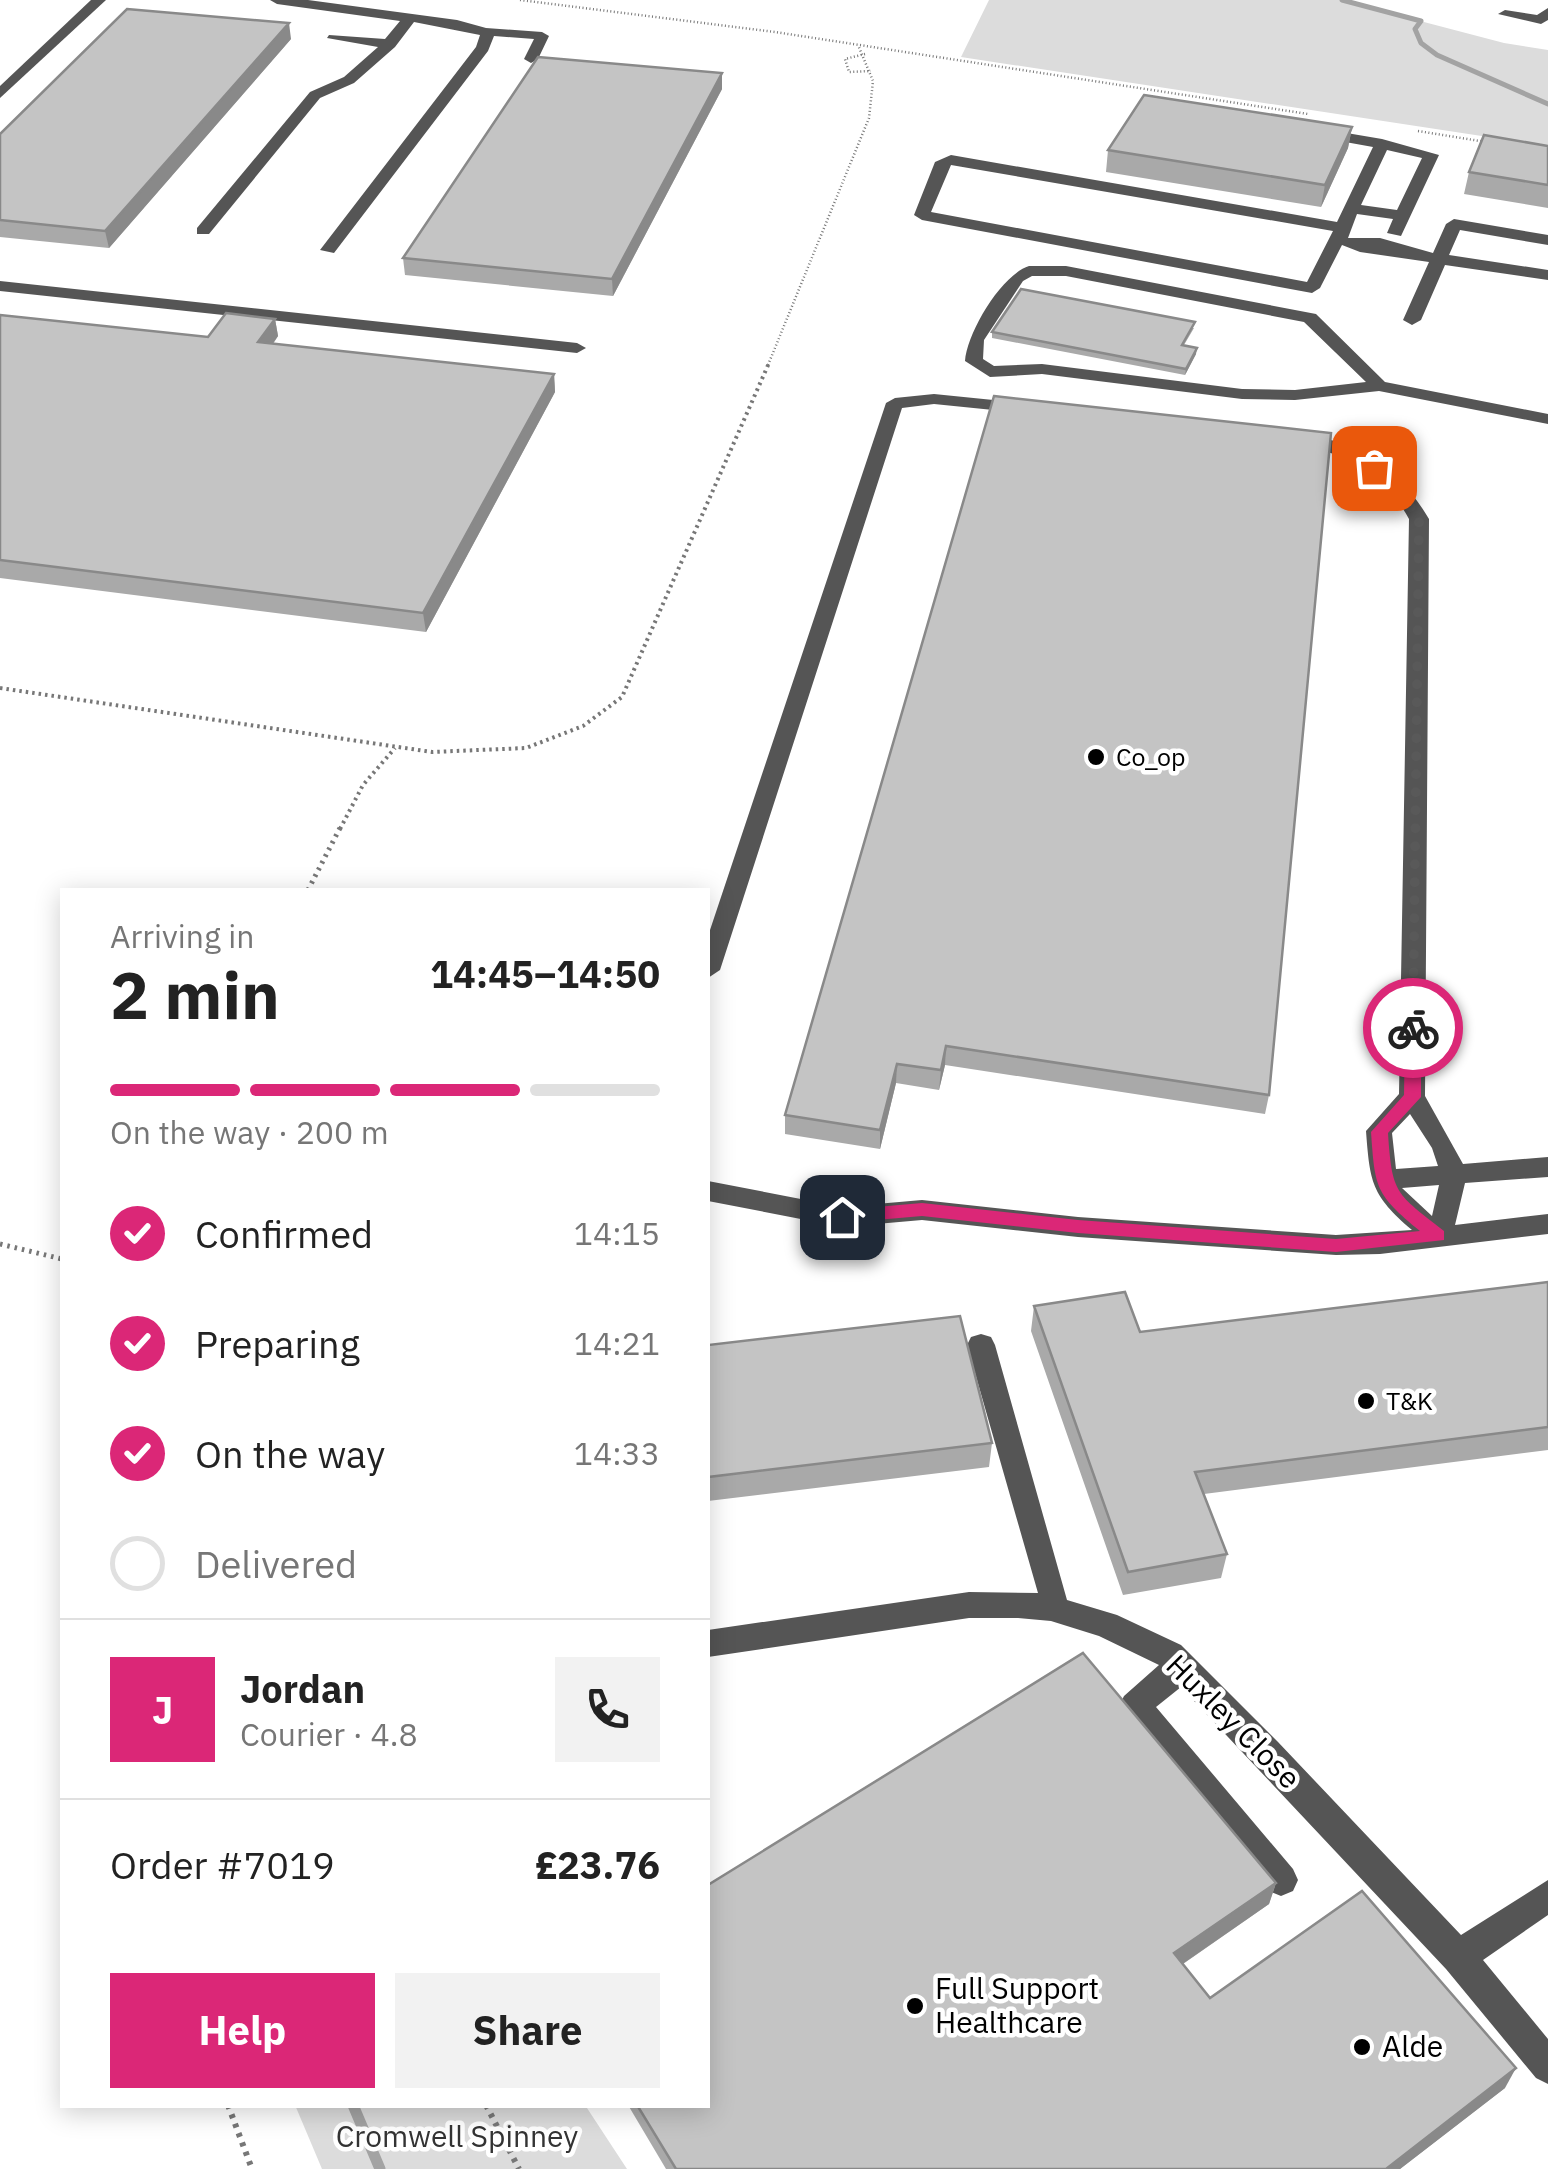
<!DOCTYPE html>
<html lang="en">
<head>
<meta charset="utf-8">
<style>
	body { margin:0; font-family:"IBM Plex Sans",sans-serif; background:#f2f2f2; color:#222; height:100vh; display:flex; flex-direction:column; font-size:38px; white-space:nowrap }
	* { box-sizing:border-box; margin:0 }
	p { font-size:32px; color:#767676 }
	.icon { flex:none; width:55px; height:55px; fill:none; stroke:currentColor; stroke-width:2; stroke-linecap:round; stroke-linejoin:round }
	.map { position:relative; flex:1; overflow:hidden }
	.drawer { position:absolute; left:60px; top:888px; width:650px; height:1220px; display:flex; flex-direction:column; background:#fff; border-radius:0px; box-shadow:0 5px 25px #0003 }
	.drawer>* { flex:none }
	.pin { position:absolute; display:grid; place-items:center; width:85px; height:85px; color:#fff; margin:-42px; border-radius:20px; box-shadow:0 5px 15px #0006 }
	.courier { position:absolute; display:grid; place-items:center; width:100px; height:100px; margin:-50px; border:8px solid #db2777; border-radius:50%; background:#fff; color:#222; box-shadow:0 2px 12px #0007 }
	.headline em { font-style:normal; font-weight:700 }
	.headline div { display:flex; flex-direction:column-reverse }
	.headline { display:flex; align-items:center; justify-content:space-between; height:170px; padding:0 50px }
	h1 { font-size:65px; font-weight:700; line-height:75px }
	.bar { display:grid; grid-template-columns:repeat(4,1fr); gap:15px 10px; align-content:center; height:120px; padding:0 50px }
	.bar i { height:12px; border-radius:8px; background:#e0e0e0 }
	.bar .selected { background:#db2777 }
	.bar p { grid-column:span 4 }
	.line { display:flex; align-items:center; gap:25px; padding:0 50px; border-top:2px solid #e0e0e0 }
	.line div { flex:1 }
	.round { display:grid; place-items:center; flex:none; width:105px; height:105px; border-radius:0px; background:#f2f2f2 }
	ol { padding:0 50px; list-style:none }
	li { display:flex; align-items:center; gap:30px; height:110px }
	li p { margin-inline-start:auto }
	li .icon { padding:10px; border-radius:50%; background:#db2777; color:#fff; stroke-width:4 }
	li:last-child { color:#767676 }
	li i { width:55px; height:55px; border:5px solid #e0e0e0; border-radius:50% }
	.action { display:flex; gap:20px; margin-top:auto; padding:20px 50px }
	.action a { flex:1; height:115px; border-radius:0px; background:#db2777; color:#fff; font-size:40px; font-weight:700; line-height:115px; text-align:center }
	.action a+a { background:#f2f2f2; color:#222 }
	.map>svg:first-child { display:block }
	.green { fill:#dcdcdc }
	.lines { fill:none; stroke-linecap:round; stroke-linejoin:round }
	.stream-far1 { stroke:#a3a3a3; stroke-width:5 }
	.stream { stroke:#a3a3a3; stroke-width:11 }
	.path-far3 { stroke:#777; stroke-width:2.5; stroke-dasharray:1 2.5; stroke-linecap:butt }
	.path-far2 { stroke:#777; stroke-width:4; stroke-dasharray:2.5 4; stroke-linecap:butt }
	.path-far1 { stroke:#777; stroke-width:5; stroke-dasharray:2.5 5; stroke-linecap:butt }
	.path { stroke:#777; stroke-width:6; stroke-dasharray:4 6; stroke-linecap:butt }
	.minor { fill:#555; fill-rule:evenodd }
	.wall { fill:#a9a9a9 }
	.shaded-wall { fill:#898989 }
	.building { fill:#c4c4c4; stroke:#898989; stroke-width:2.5 }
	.route { fill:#db2777 }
	.done { stroke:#595959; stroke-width:10; stroke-dasharray:0 18 }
	.poi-dot { fill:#000; stroke:#fff; stroke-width:4 }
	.labels { text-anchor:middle; stroke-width:9; stroke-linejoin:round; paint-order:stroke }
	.poi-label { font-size:25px; fill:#000; stroke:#fff; text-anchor:start }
	.near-street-label { font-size:30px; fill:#000; stroke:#fff }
	.near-poi-label { font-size:30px; fill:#000; stroke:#fff; text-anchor:start }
	.near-park-label { font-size:30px; fill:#333; stroke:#fff }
</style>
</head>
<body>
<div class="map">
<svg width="1548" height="2169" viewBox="0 0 1548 2169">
	<rect width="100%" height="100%" fill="#fff"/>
	<g class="green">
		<polygon points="989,0 1340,0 1504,43 1548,50 1548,146 961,57"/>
		<polygon points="295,2105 585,2105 627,2169 322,2169"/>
	</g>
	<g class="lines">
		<polyline class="stream-far1" points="1342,0 1421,21 1415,29 1421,43 1437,55 1548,104"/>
		<polyline class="stream" points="353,2105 380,2169"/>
		<g class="path-far3">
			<polyline points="520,0 775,32 1308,114"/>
			<polyline points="865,54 845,59 849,72 871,71"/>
			<polyline points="1418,131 1486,142"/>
			<polyline points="768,365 869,118 873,81 858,45"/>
		</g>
		<g class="path-far2">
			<polyline points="0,688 432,752 526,748 583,726 622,697 769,363"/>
			<polyline points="340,829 363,785 395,748"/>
		</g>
		<g class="path-far1">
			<polyline points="308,890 341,826"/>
			<polyline points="0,1244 62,1259"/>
		</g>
		<g class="path">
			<polyline points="228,2105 252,2169"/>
			<polyline points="486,2105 519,2169"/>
		</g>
		<g class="minor">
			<polygon points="91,0 106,0 0,98 0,86"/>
			<polygon points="270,0 308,0 457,20 486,28 542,32 549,36 538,59 531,63 524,59 534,39 494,36 488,51 334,253 320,250 476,47 480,35 414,22 395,47 354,83 320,98 209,234 197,234 197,228 310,92 344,77 378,47 327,38 329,35 385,39 400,21 277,4"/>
			<polygon points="1548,8 1548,20 1541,24 1498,14 1505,10 1537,15"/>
			<path d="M1317 128 1382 139 1439 155 1401 236 1387 233 1393 219 1357 214 1348 238H1380L1433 253 1446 224 1454 219 1548 235V245L1460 230 1449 255 1548 270V280L1445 265 1421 320 1412 325 1403 320 1429 262 1360 252 1342 245 1320 288 1312 293 922 220 914 215 935 162 951 155 1337 222 1373 147 1312 136V130ZM1387 150 1422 158 1397 210 1361 205ZM951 165 1333 231 1307 282 931 212Z"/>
			<path d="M1029 266H1066L1316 314 1385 382 1548 414V424L1379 391 1295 400 1242 399 1042 374 990 377 965 361C967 333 1001 275 1029 266ZM1032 276H1066L1304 322 1366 382 1295 390 1242 389 1042 364 994 366 983 359 984 340 1023 281Z"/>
			<polygon points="0,281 577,343 586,348 577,353 0,291"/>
			<polygon points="934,394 1022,403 1031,408 1022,413 934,404 902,408 720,970 708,978 708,936 886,403 895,398"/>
			<path d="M1300 433C1358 442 1399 468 1429 519L1425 1096 1463 1164 1548 1157V1177L1465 1183 1455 1225 1548 1214V1234L1380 1254 1336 1255 1078 1237 922 1220 842 1227 708 1201V1181L842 1207 922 1200 1078 1217 1336 1235 1412 1230C1371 1195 1370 1182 1366 1131L1399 1094 1409 519C1383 472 1344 454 1294 442L1291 438ZM1410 1114 1432 1148 1438 1166 1396 1169 1392 1133ZM1439 1185 1432 1216 1402 1188Z"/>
			<polygon points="981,1334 991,1337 995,1345 1067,1600 1117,1615 1181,1645 1278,1742 1461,1935 1548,1880 1548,1915 1483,1960 1548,2039 1548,2084 1536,2078 1446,1969 1181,1687 1156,1707 1293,1869 1298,1880 1293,1891 1281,1896 1269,1891 1124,1716 1119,1706 1124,1696 1159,1665 1099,1636 1051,1621 1018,1618 969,1618 708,1657 708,1630 969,1592 1038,1593 967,1345 971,1337"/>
		</g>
	</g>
	<g class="wall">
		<polygon points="291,39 109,248 0,237 0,134"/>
		<polygon points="722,73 722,89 613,296 405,275 403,258"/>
		<polygon points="1352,127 1348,148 1321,207 1106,172 1108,150"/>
		<polygon points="1548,146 1548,208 1464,194 1469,172"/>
		<polygon points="0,315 208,337 275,319 278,336 273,344 554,374 555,392 426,632 0,578"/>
		<polygon points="1194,328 1184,345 1196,354 1185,375 992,338 992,332"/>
		<polygon points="994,396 1269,1095 1265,1114 945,1065 939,1090 896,1083 880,1149 785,1134 785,1115"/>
		<polygon points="1548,1282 1548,1450 1204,1494 1227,1554 1221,1578 1123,1595 1031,1331 1034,1306 1140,1332"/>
		<polygon points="708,1345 992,1443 989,1467 708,1501"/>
		<polygon points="1276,1883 1269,1904 1183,1964 1210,1998 1505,2088 1400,2169 666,2169 628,2105 708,2105"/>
	</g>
	<g class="shaded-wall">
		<polygon points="289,23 291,39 109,248 105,231"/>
		<polygon points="722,73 722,89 613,296 612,279"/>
		<polygon points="1352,127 1348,148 1321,207 1325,185"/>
		<polygon points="275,319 278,336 261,360 258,342"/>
		<polygon points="1197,348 1196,354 1185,375 1186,369"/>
		<polygon points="554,374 555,392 426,632 423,613"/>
		<polygon points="946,1046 945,1065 939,1090 941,1070"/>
		<polygon points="897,1064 896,1083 880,1149 880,1130"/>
		<polygon points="1276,1883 1269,1904 1168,1974 1174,1953"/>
		<polygon points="1516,2068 1505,2088 1400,2169 1386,2169"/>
	</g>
	<g class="building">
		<polygon points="127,9 289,23 105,231 0,220 0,134"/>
		<polygon points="538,57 722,73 612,279 403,258"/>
		<polygon points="1144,95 1352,127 1325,185 1108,150"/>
		<polygon points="1484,135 1548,146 1548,185 1469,172"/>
		<polygon points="1021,289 1195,322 1182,345 1197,348 1186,369 992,332"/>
		<polygon points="226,313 275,319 258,342 554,374 423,613 0,560 0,315 208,337"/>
		<polygon points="994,396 1331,433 1269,1095 946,1046 941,1070 897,1064 880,1130 785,1115"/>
		<polygon points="1548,1282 1548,1427 1195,1472 1227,1554 1128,1572 1034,1306 1125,1292 1140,1332"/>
		<polygon points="960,1316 992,1443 708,1477 708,1345"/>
		<polygon points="1083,1653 1276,1883 1174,1953 1210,1998 1362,1891 1516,2068 1386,2169 676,2169 637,2105 708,2105 708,1885"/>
	</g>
	<path class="route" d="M1413 1022 1421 1028V1097L1388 1133C1392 1195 1396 1193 1444 1231V1240L1336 1252 1078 1233 922 1216 842 1223 833 1217 842 1210 922 1203 1078 1220 1336 1239 1420 1231C1375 1194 1375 1188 1371 1132L1404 1095 1405 1028Z"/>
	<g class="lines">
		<polyline class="done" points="1374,468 1396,486 1419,519 1413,1028"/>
	</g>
	<g class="poi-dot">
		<circle cx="1096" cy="757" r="10"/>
		<circle cx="1366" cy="1401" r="10"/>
		<circle cx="915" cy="2006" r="10"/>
		<circle cx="1362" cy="2047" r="10"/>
	</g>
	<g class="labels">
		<g class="poi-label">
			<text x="1116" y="766">Co_op</text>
			<text x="1386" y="1410">T&amp;K</text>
		</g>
		<g class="near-street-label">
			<text transform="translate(1233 1722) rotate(45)" y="10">Huxley Close</text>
		</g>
		<g class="near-poi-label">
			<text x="935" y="1999">Full Support<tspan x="935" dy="34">Healthcare</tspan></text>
			<text x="1382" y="2057">Alde</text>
		</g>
		<g class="near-park-label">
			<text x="457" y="2147">Cromwell Spinney</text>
		</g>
	</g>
</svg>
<div class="pin" style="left:1374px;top:468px;background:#ea580c"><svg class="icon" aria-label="bag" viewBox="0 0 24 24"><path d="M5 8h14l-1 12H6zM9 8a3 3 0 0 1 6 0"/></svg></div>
<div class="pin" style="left:842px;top:1217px;background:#1f2937"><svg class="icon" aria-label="home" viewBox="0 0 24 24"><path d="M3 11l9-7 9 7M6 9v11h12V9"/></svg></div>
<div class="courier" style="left:1413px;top:1028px"><svg class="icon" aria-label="bike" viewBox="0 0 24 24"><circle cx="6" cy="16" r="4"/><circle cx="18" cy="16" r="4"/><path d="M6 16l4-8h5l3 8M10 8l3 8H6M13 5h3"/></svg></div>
<section class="drawer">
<div class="headline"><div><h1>2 min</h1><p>Arriving in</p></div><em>14:45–14:50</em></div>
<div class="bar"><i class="selected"></i><i class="selected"></i><i class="selected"></i><i></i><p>On the way · 200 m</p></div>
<ol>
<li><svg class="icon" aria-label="check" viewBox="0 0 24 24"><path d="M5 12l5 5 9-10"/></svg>Confirmed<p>14:15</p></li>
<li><svg class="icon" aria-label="check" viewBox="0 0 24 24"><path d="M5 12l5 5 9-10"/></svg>Preparing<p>14:21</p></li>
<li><svg class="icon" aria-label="check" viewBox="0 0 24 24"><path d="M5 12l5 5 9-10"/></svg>On the way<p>14:33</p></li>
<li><i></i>Delivered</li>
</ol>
<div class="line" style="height:180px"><b class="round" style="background:#db2777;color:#fff">J</b><div><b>Jordan</b><p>Courier · 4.8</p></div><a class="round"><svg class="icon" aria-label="phone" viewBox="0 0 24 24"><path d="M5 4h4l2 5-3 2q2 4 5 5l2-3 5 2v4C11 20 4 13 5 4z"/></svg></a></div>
<div class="line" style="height:130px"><div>Order #7019</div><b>£23.76</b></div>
<div class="action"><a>Help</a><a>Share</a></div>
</section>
</div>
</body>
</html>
